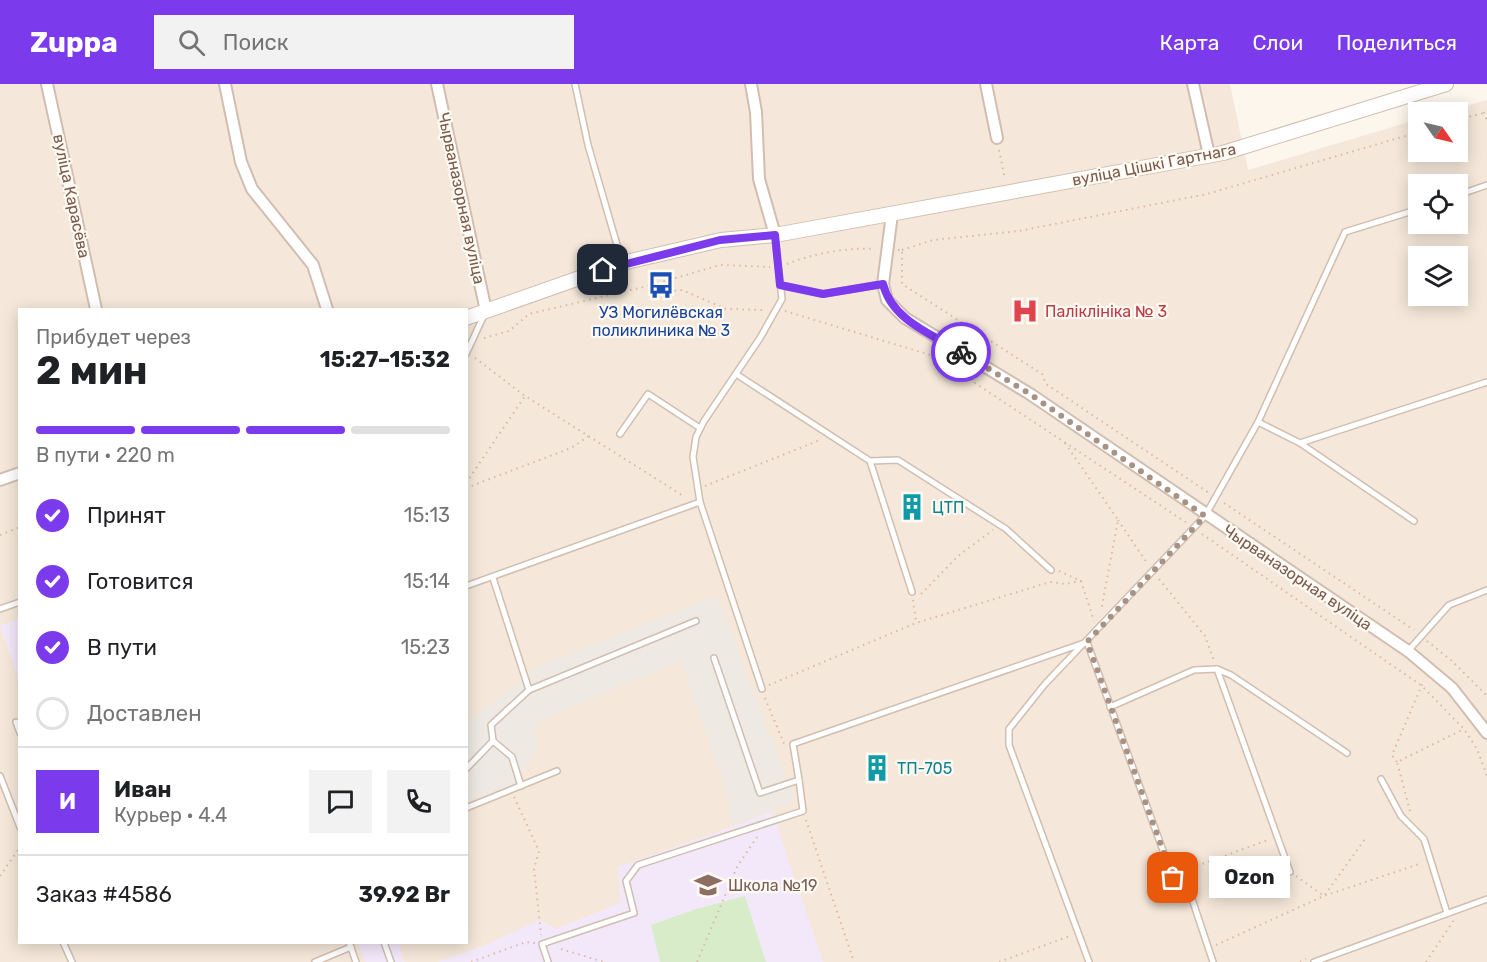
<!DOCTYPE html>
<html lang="ru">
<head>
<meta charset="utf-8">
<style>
	body { margin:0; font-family:Rubik,sans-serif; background:#f2f2f2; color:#202124; height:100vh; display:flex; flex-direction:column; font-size:22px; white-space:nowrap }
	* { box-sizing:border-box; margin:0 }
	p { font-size:20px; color:#757577 }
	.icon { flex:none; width:33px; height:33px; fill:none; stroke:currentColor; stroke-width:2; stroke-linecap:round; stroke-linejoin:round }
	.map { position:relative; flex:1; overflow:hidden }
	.panel { position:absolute; left:18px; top:224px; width:450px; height:636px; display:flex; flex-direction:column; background:#fff; border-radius:0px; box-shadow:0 3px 15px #0003 }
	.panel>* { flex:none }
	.needle { width:39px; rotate:124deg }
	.controls { position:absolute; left:1408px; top:18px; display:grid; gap:12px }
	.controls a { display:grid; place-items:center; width:60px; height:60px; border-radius:0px; background:#fff; box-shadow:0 3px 15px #0003; font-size:30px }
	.pin { position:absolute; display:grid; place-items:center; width:51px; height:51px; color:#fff; margin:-26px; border-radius:12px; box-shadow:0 3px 9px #0006 }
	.courier { position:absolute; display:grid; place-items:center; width:60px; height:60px; margin:-30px; border:4px solid #7c3aed; border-radius:50%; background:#fff; color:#222; box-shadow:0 2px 8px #0007 }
	.bubble { position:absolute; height:42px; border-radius:0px; background:#fff; box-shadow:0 3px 15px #0003; font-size:20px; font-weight:700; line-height:42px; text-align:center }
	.summary em { font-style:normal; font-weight:700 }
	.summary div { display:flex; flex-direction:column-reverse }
	.summary { display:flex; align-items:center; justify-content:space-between; height:102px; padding:0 18px }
	h1 { font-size:39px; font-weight:700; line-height:45px }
	.bar { display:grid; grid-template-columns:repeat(4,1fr); gap:9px 6px; align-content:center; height:72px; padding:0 18px }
	.bar i { height:8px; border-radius:4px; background:#e0e0e0 }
	.bar .active { background:#7c3aed }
	.bar p { grid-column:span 4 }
	.line { display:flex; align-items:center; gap:15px; padding:0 18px; border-top:2px solid #e0e0e0 }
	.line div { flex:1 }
	.round { display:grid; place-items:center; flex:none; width:63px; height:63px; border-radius:0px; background:#f2f2f2 }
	ol { padding:0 18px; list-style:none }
	li { display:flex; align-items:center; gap:18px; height:66px }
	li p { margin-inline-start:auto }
	li .icon { padding:6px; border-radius:50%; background:#7c3aed; color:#fff; stroke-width:4 }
	li:last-child { color:#757577 }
	li i { width:33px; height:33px; border:3px solid #e0e0e0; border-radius:50% }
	header { display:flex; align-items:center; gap:36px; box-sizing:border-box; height:84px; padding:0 30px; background:#7c3aed; color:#fff }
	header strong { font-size:28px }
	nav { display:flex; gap:33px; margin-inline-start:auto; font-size:21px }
	.search { width:420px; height:54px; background:#f2f2f2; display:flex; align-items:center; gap:15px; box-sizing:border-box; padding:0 21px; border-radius:0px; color:#757577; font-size:22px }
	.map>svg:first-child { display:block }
	.residential { fill:#f5e8da; fill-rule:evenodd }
	.industrial { fill:#efe9e4 }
	.education { fill:#f3e8fa }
	.green { fill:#d8ecc9 }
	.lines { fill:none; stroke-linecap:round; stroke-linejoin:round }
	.service-casing { stroke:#d1beb0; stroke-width:8 }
	.minor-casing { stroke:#d1beb0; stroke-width:14 }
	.tertiary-casing { stroke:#d1beb0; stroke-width:16 }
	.path { stroke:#d9b8a5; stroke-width:2; stroke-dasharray:1.5 4.5; stroke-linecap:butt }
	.service { stroke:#fff; stroke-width:5 }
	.minor { stroke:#fff; stroke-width:10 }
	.tertiary { stroke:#fff; stroke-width:14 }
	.done { stroke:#a89285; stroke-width:6; stroke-dasharray:0 10.8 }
	.route { stroke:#7c3aed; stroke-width:8 }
	.labels { text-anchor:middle; stroke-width:4.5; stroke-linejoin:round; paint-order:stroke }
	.street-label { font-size:16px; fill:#7a5c4d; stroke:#fffaf3 }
	.health-label { font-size:16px; fill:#be3a42; stroke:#fffaf3; text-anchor:start }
	.transit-label { font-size:16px; fill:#164399; stroke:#fffaf3 }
	.culture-label { font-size:16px; fill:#0d838f; stroke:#fffaf3; text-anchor:start }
	.education-label { font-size:16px; fill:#785e54; stroke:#fffaf3; text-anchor:start }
</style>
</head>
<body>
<header>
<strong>Zuppa</strong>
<div class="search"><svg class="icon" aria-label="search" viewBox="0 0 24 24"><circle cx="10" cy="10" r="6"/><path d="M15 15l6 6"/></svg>Поиск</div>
<nav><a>Карта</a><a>Слои</a><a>Поделиться</a></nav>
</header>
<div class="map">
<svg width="1487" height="878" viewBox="0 0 1487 878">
	<rect width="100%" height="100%" fill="#fdf6ec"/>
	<path class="residential" d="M0 0H1230L1248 86 1419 35V68H1458V28H1443L1487 16V878H0ZM1419 100H1458V140H1419ZM1419 172H1458V212H1419ZM20 225H466V858H20Z"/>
	<polygon class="industrial" points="717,512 795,717 734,744 729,731 729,715 681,577 570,623 535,641 538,664 515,700 467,718 467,638 540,582"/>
	<g class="education">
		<polygon points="19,535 20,535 19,596 0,542"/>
		<polygon points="770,729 777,734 778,745 823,878 437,878 484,862 539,836 556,845 620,819 618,783"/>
		<polygon points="358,858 398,858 404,878 365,878"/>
	</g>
	<polygon class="green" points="745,812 766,878 660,878 651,841 696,825"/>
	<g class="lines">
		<defs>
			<g id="service">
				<polyline points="575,0 588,61 622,178"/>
				<polyline points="1458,111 1487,101"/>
				<polyline points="780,201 823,210 883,200"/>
				<polyline points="466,270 485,229"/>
				<polyline points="736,290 870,377 912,508"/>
				<polyline points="1258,338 1300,359 1487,298"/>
				<polyline points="620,350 648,310 700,344"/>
				<polyline points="1300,359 1414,437"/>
				<polyline points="870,377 898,376 1006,445 1051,486"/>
				<polyline points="493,494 529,606"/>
				<polyline points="466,502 700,418"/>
				<polyline points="0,525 20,518"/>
				<polyline points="1408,567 1449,521 1487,506"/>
				<polyline points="714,574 760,709 799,696 793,660 1087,558 1173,794"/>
				<polyline points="1217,585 1231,591 1347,669"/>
				<polyline points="762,605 700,418 693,373 696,353 704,337 760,254 782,215 775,153"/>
				<polyline points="1110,623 1194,586 1217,585 1290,788"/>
				<polyline points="16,638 20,649"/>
				<polyline points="493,657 491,641 529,606 696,537"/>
				<polyline points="466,685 493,657 512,673 521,702"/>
				<polyline points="0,692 20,743"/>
				<polyline points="1381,695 1401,732 1424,755 1447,829"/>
				<polyline points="466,724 557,687"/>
				<polyline points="1192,815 1213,878"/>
				<polyline points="63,858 72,878"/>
				<polyline points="349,858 356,878"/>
				<polyline points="384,858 391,878"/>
				<polyline points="315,878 351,863"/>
				<polyline points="548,878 542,860 634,829 626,797 638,781 803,727 799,696"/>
				<polyline points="1089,878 1009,661 1009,645 1045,600 1205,432 1258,338 1345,148 1419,125"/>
				<polyline points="1314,878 1487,815"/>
			</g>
			<g id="minor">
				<polyline points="47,0 96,225"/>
				<polyline points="225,0 241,78 252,105 313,181 327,225"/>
				<polyline points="437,0 486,227"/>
				<polyline points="751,0 756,28 759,95 775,151"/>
				<polyline points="986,0 997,54"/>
				<polyline points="1193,0 1209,71"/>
				<polyline points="892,130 883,200 887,216 905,234 1030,310 1408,567 1452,604 1487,649"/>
				<polyline points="0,396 20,389"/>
			</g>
			<polyline id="tertiary" points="466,234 622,179 721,156 775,151 1223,69 1446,0"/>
		</defs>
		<use href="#service" class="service-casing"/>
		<use href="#minor" class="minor-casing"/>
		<use href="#tertiary" class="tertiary-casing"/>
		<g class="path">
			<polyline points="1484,28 1487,37"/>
			<polyline points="1458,36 1487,28"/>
			<polyline points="999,66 1005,95"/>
			<polyline points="898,166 902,166 902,200 1042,290 1046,300 1209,409"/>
			<polyline points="902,166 933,156 1019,147 1207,110 1419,48"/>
			<path d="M787 180C811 170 848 163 875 165"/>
			<polyline points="652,201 720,181 770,183"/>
			<polyline points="785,227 934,272 1187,439"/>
			<polyline points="484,254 509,247 529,230 652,201 659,208 682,206 726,225 764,226"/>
			<polyline points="475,274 525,312 685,413"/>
			<polyline points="1065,359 1118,436 1101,527"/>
			<polyline points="466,399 525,312"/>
			<polyline points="705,402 820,356"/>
			<polyline points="466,404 571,364 589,352"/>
			<polyline points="1224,419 1414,546"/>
			<polyline points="1118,436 1147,479"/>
			<polyline points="1202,450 1422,602 1464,645 1477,665 1487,692"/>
			<polyline points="0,451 20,443"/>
			<polyline points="1059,487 1081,497 1094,537"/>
			<polyline points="1159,495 1205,552 1214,577"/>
			<polyline points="921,510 958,472 993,446"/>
			<polyline points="913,516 916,538"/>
			<polyline points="1427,557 1452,577 1487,612"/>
			<polyline points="769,601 916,539 1050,498 1065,500 1081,497"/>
			<polyline points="765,614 785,662"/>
			<polyline points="1397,678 1392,671 1424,596"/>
			<polyline points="514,713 539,767 534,785 541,851"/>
			<polyline points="1410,727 1397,678 1464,645"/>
			<polyline points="806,736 854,878"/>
			<polyline points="1180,788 1268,756"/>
			<polyline points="0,792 20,763"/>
			<polyline points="1296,792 1324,812 1365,755"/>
			<polyline points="1178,799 1186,808"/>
			<polyline points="1216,861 1324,812 1422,779"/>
			<polyline points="561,865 604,878"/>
			<polyline points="471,878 526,858 535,859"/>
			<polyline points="697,878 737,783 757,753"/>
			<polyline points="999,878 1070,852"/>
			<polyline points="1300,878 1306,875"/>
			<polyline points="1426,878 1454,836"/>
		</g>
		<use href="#service" class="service"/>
		<use href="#minor" class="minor"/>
		<use href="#tertiary" class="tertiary"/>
	</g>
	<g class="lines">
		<polyline class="done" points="961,268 1030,310 1205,432 1087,558 1173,794"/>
		<path class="route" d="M603 186 720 156 775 151 780 201 823 210 883 200C892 236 931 250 961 268"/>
	</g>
	<defs>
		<symbol id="bus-bare" viewBox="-9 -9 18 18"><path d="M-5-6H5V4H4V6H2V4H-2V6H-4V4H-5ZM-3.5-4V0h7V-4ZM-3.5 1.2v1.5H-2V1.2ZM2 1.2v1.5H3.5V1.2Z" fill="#1a4fb4" stroke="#fffaf3" stroke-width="2.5" paint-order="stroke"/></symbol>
		<symbol id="hospital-bare" viewBox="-9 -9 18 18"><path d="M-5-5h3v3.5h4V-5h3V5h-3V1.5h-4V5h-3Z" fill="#e0444e" stroke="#fffaf3" stroke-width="2.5" paint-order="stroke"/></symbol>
		<symbol id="building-bare" viewBox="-9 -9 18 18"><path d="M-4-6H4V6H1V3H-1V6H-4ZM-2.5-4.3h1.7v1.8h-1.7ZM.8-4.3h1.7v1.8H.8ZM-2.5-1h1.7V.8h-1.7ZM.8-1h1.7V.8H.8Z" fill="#0f9aa8" stroke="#fffaf3" stroke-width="2.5" paint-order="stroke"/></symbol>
		<symbol id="school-bare" viewBox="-9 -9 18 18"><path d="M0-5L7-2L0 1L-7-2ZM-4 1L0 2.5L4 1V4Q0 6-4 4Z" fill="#8d6e63" stroke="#fffaf3" stroke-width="2.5" paint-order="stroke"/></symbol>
	</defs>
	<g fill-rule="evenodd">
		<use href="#bus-bare" x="642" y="182" width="38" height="38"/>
		<use href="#hospital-bare" x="1006" y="208" width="38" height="38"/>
		<use href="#building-bare" x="893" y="404" width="38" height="38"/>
		<use href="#building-bare" x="858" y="665" width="38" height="38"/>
		<use href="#school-bare" x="689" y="782" width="38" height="38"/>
	</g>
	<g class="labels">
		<g class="street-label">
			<text transform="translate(1154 80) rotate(-11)" y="6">вуліца Цішкі Гартнага</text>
			<text transform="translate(72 112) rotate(78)" y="6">вуліца Карасёва</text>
			<text transform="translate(462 114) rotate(78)" y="6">Чырваназорная вуліца</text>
			<text transform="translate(1298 493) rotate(34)" y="6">Чырваназорная вуліца</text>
		</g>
		<g class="health-label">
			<text x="1045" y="233">Паліклініка № 3</text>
		</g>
		<g class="transit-label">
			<text x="661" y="234">УЗ Могилёвская<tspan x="661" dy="18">поликлиника № 3</tspan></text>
		</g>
		<g class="culture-label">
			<text x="932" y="429">ЦТП</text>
			<text x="897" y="690">ТП-705</text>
		</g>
		<g class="education-label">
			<text x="728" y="807">Школа №19</text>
		</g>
	</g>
</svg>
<div class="controls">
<a><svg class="needle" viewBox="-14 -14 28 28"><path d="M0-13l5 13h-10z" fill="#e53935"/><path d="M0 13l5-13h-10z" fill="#757577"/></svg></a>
<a><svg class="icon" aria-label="locate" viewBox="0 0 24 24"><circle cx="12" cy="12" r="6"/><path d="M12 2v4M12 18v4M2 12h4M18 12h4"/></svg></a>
<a><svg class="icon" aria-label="layers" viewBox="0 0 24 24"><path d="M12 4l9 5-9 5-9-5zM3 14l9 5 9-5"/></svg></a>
</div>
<div class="pin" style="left:1173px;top:794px;background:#ea580c"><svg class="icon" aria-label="bag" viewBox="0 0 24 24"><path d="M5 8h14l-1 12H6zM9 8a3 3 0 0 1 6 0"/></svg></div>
<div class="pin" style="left:603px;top:186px;background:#1f2937"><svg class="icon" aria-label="home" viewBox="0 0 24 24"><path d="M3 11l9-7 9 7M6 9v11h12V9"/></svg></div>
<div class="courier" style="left:961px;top:268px"><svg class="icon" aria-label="bike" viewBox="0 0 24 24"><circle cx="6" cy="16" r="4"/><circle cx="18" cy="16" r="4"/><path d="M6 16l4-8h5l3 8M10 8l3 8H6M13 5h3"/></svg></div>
<div class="bubble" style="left:1209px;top:772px;width:81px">Ozon</div>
<section class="panel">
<div class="summary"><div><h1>2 мин</h1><p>Прибудет через</p></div><em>15:27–15:32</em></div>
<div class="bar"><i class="active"></i><i class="active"></i><i class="active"></i><i></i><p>В пути · 220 m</p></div>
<ol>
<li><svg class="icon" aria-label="check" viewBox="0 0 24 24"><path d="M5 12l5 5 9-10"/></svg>Принят<p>15:13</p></li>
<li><svg class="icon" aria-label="check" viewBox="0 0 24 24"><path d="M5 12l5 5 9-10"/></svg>Готовится<p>15:14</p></li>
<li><svg class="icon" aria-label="check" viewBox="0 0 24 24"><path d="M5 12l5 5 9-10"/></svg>В пути<p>15:23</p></li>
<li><i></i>Доставлен</li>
</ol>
<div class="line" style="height:108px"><b class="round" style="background:#7c3aed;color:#fff">И</b><div><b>Иван</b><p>Курьер · 4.4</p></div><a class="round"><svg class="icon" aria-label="chat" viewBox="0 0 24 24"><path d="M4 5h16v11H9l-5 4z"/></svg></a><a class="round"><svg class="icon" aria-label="phone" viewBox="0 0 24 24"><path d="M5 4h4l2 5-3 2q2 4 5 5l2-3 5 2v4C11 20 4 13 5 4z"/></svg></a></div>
<div class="line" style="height:78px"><div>Заказ #4586</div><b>39.92 Br</b></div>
</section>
</div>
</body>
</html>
